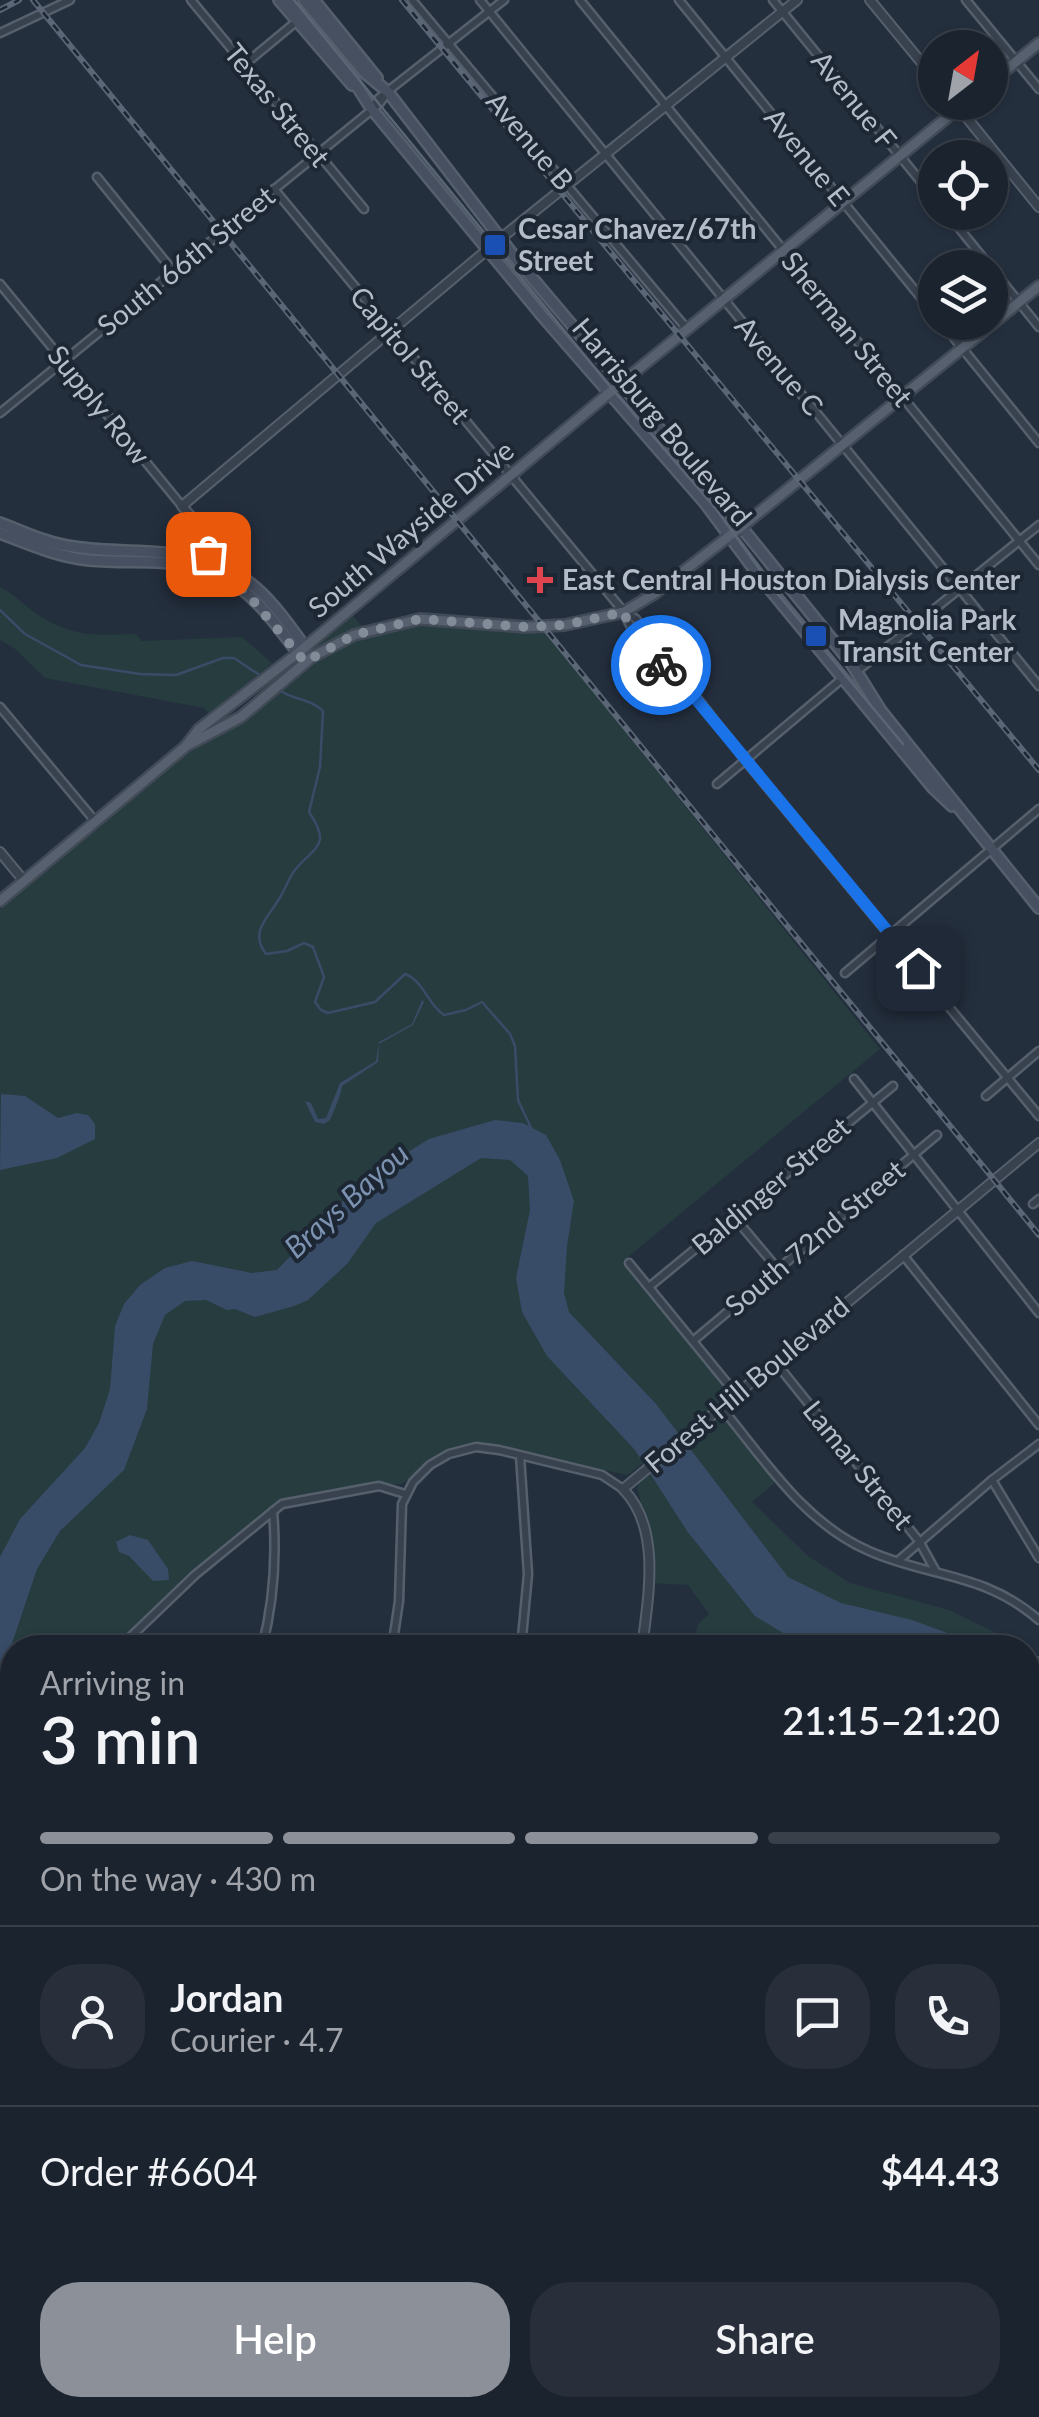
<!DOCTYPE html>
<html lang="en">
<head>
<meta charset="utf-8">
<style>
	body { margin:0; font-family:Lato,sans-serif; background:#282f3a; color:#f1f3f6; height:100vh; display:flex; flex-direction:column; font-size:38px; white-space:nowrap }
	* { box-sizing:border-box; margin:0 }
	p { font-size:32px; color:#a0a4aa }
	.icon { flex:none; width:55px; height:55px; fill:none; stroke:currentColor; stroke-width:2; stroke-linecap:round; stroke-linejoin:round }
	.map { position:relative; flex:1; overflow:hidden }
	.side { position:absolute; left:0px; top:1635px; width:1040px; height:782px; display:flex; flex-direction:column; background:#1b232e; border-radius:40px 40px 0 0; box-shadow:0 2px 8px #0004,0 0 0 2px #39404a }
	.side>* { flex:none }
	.needle { width:65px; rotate:31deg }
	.controls { position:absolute; left:918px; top:30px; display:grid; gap:20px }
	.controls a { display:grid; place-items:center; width:90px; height:90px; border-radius:50%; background:#1b232e; box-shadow:0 2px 8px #0004,0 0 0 2px #39404a; font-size:50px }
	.pin { position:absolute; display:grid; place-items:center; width:85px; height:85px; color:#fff; margin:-42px; border-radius:20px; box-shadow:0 5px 15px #0006 }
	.courier { position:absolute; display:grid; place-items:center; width:100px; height:100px; margin:-50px; border:8px solid #1a73e8; border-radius:50%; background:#fff; color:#222; box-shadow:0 2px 12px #0007 }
	.overview em { font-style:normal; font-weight:600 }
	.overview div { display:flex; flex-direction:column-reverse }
	.overview { display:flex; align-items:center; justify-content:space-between; height:170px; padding:0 40px }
	h1 { font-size:65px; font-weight:600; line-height:75px }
	.bar { display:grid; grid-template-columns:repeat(4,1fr); gap:15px 10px; align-content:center; height:120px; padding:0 40px }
	.bar i { height:12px; border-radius:8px; background:#39404a }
	.bar .active { background:#8c9099 }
	.bar p { grid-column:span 4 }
	.line { display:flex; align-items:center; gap:25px; padding:0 40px; border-top:2px solid #39404a }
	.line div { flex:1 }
	.round { display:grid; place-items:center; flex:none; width:105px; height:105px; border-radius:40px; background:#282f3a }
	.cta { display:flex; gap:20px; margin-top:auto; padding:20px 40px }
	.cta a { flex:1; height:115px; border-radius:40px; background:#8c9099; color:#fff; font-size:40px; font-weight:600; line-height:115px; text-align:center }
	.cta a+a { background:#282f3a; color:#f1f3f6 }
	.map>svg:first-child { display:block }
	.green { fill:#263c3f }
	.water { fill:#394c67 }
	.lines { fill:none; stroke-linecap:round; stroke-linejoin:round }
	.stream { stroke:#394c67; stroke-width:2.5 }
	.minor-casing { stroke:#565f6c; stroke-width:11 }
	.tertiary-casing { stroke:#565f6c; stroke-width:12 }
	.secondary-casing { stroke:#565f6c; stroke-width:14 }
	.primary-casing { stroke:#414a57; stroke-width:14 }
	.minor { stroke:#38414e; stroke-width:6 }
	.tertiary { stroke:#38414e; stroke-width:8 }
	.secondary { stroke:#465061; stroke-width:9 }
	.primary { stroke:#56606e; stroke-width:9 }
	.tram { stroke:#5a6575; stroke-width:2.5 }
	.rail-casing { stroke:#5a6575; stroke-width:6 }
	.rail { stroke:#1d2633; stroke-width:2.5; stroke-dasharray:8; stroke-linecap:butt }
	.done { stroke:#828b98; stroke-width:10; stroke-dasharray:0 18 }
	.route { stroke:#1a73e8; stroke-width:12 }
	.transit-dot { fill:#1a4fb4; stroke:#1d2633; stroke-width:4 }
	.health-dot { fill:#e0444e; stroke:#1d2633; stroke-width:4 }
	.labels { text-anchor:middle; stroke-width:8; stroke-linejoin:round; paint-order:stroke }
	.street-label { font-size:28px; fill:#b4bcc9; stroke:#1d2633 }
	.poi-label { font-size:28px; font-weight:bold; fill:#b4bcc9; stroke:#1d2633; text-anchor:start }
	.water-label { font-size:30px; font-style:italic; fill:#7c92b1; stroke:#1d2633 }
</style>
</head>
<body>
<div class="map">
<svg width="1039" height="2417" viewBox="0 0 1039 2417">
	<rect width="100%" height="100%" fill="#242f3e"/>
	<g class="green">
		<path d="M0 587C15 594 24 606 38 615 76 638 93 635 135 634L142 641 242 637 272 663 210 715 204 708 45 678 14 648 0 640Z"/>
		<polygon points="352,615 362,626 318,647 316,644"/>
		<polygon points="411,626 471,627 546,633 880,1049 623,1261 728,1387 728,1396 628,1475 489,1447 450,1451 402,1484 336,1488 289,1498 262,1514 136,1625 114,1647 12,1648 11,1826 0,1791 0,909 181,758 252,715 316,663 349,642 383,630"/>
		<polygon points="716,1414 723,1414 778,1480 752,1502 808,1556 850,1583 949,1610 1025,1647 691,1647 699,1623 709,1614 688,1585 650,1583 650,1535 637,1488 641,1479"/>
		<polygon points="1039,1683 1039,2337 1028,2330 1028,1693"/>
		<polygon points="0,1851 12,1896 12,2405 35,2405 45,2417 0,2417"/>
	</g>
	<g class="water">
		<path d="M422 1000 424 1002 413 1025 379 1044 378 1062 342 1086C341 1096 334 1110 330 1120L324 1124 315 1122 305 1101 311 1103 318 1119 326 1118 340 1083 376 1061 379 1042 412 1024Z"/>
		<polygon points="1,1094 25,1096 58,1118 77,1113 88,1115 95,1124 95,1139 57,1158 0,1170"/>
		<polygon points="495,1120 523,1123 546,1135 560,1160 574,1201 567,1246 564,1293 569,1312 656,1404 788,1577 841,1603 912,1620 986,1647 815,1647 798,1642 755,1616 687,1531 635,1450 547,1356 522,1312 516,1278 530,1210 528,1176 510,1160 481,1158 376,1223 347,1264 308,1300 294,1306 255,1317 235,1309 227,1310 206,1300 185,1301 165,1315 153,1344 147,1409 124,1470 60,1531 37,1569 0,1679 0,1557 20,1519 85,1448 99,1423 110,1389 115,1326 124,1304 140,1285 165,1268 192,1261 252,1273 277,1270 363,1180 429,1139"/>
		<polygon points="130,1535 148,1540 168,1569 169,1580 153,1581 129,1556 119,1552 116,1542"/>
		<polygon points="1028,1674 1039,1684 1039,1911 1028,1890"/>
	</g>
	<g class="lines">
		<g class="stream">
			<polyline points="0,610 25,634 81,665 140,674 176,675 223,658 234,658 261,676"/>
			<path d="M279 690C293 700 312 699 323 711L320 767 309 812C333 847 313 847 295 870 288 879 285 890 279 899 268 918 249 932 266 954L287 951 304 943 313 947 324 977 315 1002 321 1010 328 1013 375 1002 405 974C424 981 427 1004 444 1015L466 1010 482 1002 510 1034 515 1046 518 1100 532 1130"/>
		</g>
		<defs>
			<g id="minor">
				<polyline points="191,0 364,209"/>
				<polyline points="412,0 687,329"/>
				<polyline points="480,0 1039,686"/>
				<polyline points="580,0 1039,565"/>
				<polyline points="679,0 935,315"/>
				<polyline points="773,0 935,199"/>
				<polyline points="966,0 1039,89"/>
				<polyline points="0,33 70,0"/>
				<polyline points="244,65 297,21"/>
				<polyline points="372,107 379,98 504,0"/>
				<polyline points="97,177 173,271"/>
				<path d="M274 189 624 612C633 636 657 668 680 681"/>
				<polyline points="946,212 1039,327"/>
				<polyline points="0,284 182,506"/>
				<polyline points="941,322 1039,443"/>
				<polyline points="0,413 379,104 388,92"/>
				<polyline points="624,612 636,619 745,760 1039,1116"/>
				<polyline points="856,672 1039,525"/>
				<polyline points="0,707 95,821"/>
				<polyline points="717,784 843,678"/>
				<polyline points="845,973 1039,809"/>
				<polyline points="854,1079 1039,1313"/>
				<polyline points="986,1096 1039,1051"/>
				<polyline points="1033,1204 1039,1199"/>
				<polyline points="734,1217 777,1268"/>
				<polyline points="903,1255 1039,1425"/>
				<polyline points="629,1263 736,1394"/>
				<polyline points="649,1287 893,1086"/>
				<polyline points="693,1341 937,1135"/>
				<polyline points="776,1363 919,1541 935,1570"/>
				<path d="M721 1407C765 1460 804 1523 869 1551 930 1578 984 1572 1039 1620"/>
				<polyline points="520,1456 528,1574 521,1648"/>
				<polyline points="992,1480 1039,1558"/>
				<polyline points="898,1561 992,1480 1039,1444"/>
				<polyline points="119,1648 195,1575 282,1504 379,1486 405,1494"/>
				<path d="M262 1648C274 1601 277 1559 273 1511"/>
				<polyline points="392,1648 399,1601 402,1504 413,1482 430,1465 449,1454 476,1447 499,1450 602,1475 623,1489"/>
				<polyline points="393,2405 414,2417"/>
				<polyline points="537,2405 558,2417"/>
				<polyline points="681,2405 701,2417"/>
				<polyline points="850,2405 876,2417"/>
				<polyline points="997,2405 1011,2417"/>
				<polyline points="257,2417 267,2405"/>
			</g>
			<g id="tertiary">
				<polyline points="870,0 935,79"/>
				<polyline points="954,102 1039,207"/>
				<polyline points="200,531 206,542 208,565"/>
				<polyline points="219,548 238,573"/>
				<polyline points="215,565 219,554 217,547 182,506 500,239 797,0"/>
				<polyline points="0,852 24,881"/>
				<path d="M642 1648C648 1598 662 1528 623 1489L1039 1143"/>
				<polyline points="1028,2338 1039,2344"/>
			</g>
			<g id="secondary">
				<polyline points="279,0 352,85"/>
				<polyline points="287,0 350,75 371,108 544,318 705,503 763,581 933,788 952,806"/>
				<polyline points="304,0 365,73 388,92 517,260 717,497 851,663 881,711 1039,908"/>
				<polyline points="314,0 377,78"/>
				<path d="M0 523C24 532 48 544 74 547 132 556 187 543 240 576 270 595 291 628 312 657"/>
				<path d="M0 533C29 544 58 557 89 560 141 565 193 553 239 587 265 606 285 637 305 662"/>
				<polyline points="1028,1673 1039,1663"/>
				<polyline points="1028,1681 1039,1671"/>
				<polyline points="0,1817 12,1858"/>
				<polyline points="180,2405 186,2417"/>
				<polyline points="568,2417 576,2405"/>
				<polyline points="579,2417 586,2405"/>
			</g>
			<g id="primary">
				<polyline points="990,83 1039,43"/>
				<polyline points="188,745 241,717 312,657 354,635 420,619 526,627 565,625 624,612 654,594 741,527 1039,286"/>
				<polyline points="0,901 185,747 199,729 298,653 620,384 966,102"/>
			</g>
		</defs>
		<use href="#minor" class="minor-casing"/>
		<use href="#tertiary" class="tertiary-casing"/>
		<use href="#secondary" class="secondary-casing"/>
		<use href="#primary" class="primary-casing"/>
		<use href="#minor" class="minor"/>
		<use href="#tertiary" class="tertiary"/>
		<use href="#secondary" class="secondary"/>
		<use href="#primary" class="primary"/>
		<polyline class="tram" points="294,0 613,390 716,509 776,592 903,744"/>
		<defs>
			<g id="rail">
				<polyline points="33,0 1039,1235"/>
				<polyline points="402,0 1039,770"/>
				<polyline points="0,10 19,0"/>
			</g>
		</defs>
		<use href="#rail" class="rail-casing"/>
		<use href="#rail" class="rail"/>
	</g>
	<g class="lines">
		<polyline class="done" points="208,554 210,571 244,590 305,662 354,635 420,619 526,627 565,625 624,612 629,626 661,665"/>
		<polyline class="route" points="661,665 681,681 918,968"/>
	</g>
	<g class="transit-dot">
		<rect x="483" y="233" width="24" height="24" rx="5"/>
		<rect x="804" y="624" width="24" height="24" rx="5"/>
	</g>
	<path class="health-dot" d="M535 565h10v10h10v10h-10v10h-10v-10h-10v-10h10z"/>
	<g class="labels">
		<g class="street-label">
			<text transform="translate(854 100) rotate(51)" y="10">Avenue F</text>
			<text transform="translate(277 105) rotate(51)" y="10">Texas Street</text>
			<text transform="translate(530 141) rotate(50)" y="10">Avenue B</text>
			<text transform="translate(807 157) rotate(51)" y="10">Avenue E</text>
			<text transform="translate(186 261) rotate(-39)" y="10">South 66th Street</text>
			<text transform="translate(847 329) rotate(51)" y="10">Sherman Street</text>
			<text transform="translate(410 355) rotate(50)" y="10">Capitol Street</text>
			<text transform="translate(779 366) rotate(50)" y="10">Avenue C</text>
			<text transform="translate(99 405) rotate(51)" y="10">Supply Row</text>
			<text transform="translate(662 422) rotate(50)" y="10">Harrisburg Boulevard</text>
			<text transform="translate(411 529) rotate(-40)" y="10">South Wayside Drive</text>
			<text transform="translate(771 1186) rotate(-40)" y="10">Baldinger Street</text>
			<text transform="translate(815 1238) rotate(-40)" y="10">South 72nd Street</text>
			<text transform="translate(747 1385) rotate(-40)" y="10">Forest Hill Boulevard</text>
			<text transform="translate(858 1465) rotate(51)" y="10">Lamar Street</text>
		</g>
		<g class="poi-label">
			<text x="518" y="239">Cesar Chavez/67th<tspan x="518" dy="32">Street</tspan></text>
			<text x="562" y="590">East Central Houston Dialysis Center</text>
			<text x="838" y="630">Magnolia Park<tspan x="838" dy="32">Transit Center</tspan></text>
		</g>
		<g class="water-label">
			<text transform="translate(347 1201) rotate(-42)" y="10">Brays Bayou</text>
		</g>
	</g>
</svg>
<div class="controls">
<a><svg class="needle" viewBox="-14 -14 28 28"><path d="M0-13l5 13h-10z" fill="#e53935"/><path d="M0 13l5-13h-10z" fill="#a0a4aa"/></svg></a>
<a><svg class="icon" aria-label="locate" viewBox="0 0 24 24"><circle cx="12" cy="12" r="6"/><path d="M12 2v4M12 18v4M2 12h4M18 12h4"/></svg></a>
<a><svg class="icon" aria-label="layers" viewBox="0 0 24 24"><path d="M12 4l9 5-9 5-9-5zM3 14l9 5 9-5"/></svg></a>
</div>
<div class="pin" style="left:208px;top:554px;background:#ea580c"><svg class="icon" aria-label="bag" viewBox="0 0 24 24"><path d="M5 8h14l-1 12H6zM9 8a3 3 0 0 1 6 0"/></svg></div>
<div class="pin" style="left:918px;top:968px;background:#1f2937"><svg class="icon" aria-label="home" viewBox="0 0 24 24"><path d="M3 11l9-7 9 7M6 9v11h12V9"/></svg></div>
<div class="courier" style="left:661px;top:665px"><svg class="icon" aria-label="bike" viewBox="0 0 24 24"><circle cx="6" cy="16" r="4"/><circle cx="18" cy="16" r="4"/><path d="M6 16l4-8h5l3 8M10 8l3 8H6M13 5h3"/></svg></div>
<section class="side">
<div class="overview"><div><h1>3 min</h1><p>Arriving in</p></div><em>21:15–21:20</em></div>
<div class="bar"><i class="active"></i><i class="active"></i><i class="active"></i><i></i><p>On the way · 430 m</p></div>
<div class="line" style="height:180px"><a class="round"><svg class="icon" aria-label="person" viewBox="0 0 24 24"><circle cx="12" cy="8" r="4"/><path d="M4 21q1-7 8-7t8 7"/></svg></a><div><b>Jordan</b><p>Courier · 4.7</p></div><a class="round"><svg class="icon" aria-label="chat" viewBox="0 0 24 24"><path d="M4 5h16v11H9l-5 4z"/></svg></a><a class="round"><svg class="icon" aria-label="phone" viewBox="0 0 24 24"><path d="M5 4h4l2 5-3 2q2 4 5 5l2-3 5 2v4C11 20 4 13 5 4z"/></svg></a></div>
<div class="line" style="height:130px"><div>Order #6604</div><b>$44.43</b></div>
<div class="cta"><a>Help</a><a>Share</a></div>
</section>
</div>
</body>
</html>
